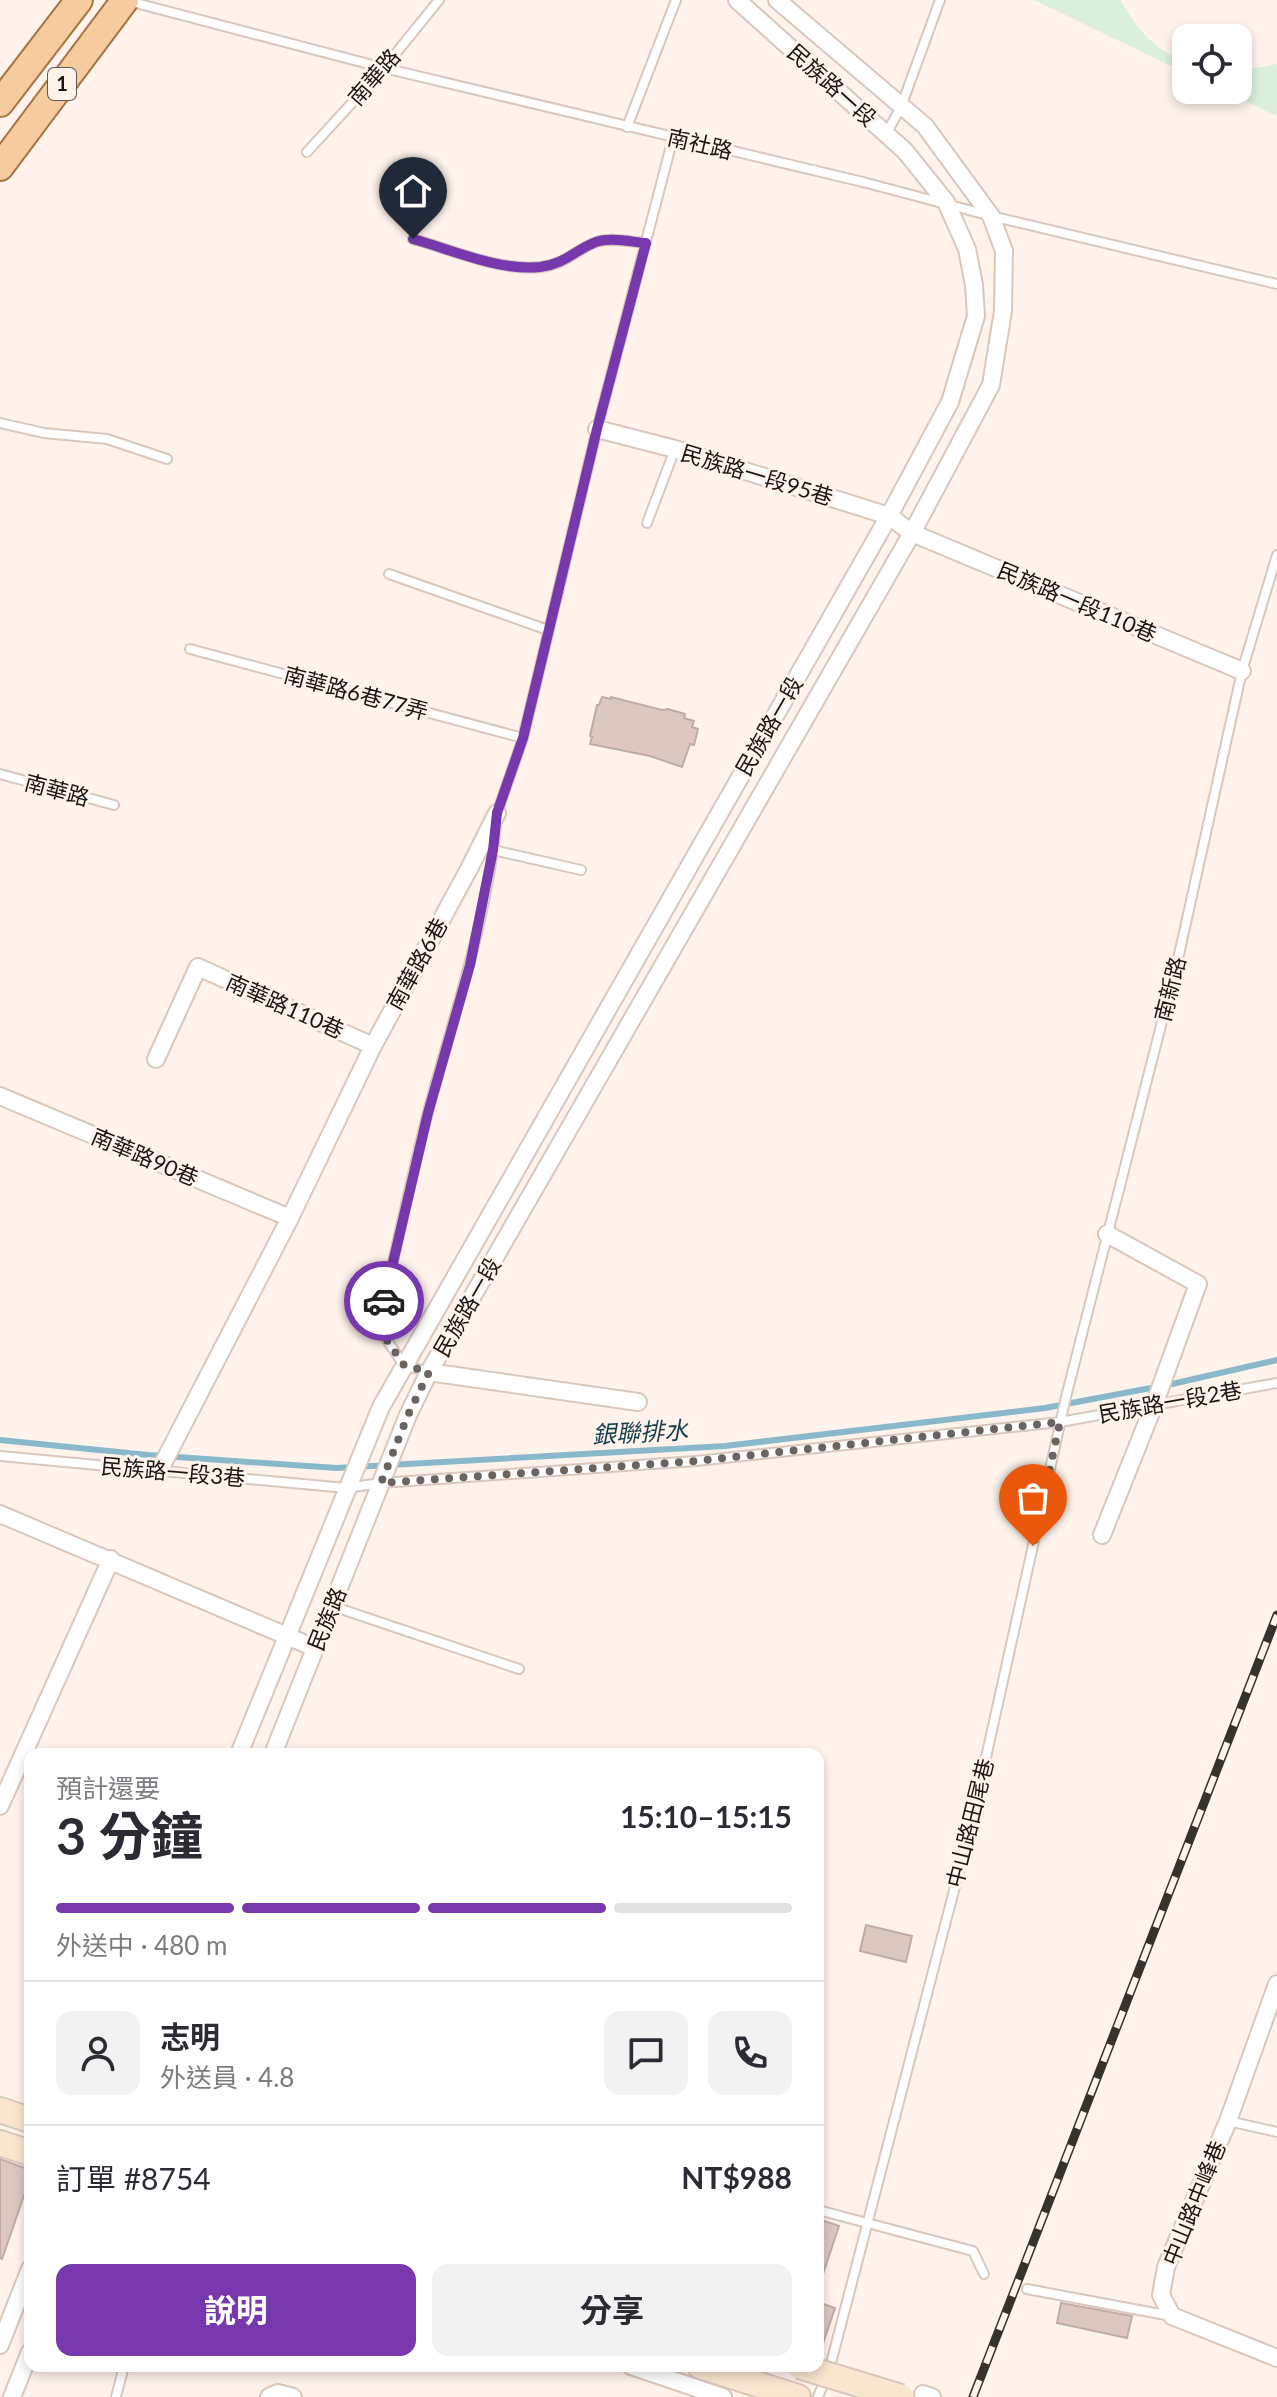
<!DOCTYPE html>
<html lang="zh-TW">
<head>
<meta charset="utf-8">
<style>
	body { margin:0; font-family:Lato,"Noto Sans TC",sans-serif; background:#f2f2f3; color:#2b2b33; height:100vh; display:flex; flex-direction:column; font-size:30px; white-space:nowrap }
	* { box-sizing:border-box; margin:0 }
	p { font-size:26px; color:#7c7c81 }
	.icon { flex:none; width:44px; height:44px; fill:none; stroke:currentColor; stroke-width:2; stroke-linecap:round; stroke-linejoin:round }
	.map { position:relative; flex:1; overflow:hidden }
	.sheet { position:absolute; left:24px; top:1748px; width:800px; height:624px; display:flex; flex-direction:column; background:#fff; border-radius:16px; box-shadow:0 4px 12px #0003 }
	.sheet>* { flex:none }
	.fabs { position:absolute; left:1172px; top:24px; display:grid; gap:16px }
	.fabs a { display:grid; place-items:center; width:80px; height:80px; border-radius:16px; background:#fff; box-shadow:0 4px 12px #0003; font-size:40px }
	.pin { position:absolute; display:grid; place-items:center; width:68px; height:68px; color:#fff; margin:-82px -34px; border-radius:50% 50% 50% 0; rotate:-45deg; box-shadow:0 0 8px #0007 }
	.pin .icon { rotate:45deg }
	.courier { position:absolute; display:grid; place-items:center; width:80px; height:80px; margin:-40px; border:6px solid #7738ad; border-radius:50%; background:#fff; color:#222; box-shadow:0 2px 10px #0007 }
	.overview em { font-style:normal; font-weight:700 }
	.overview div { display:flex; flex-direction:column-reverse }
	.overview { display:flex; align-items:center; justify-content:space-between; height:136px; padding:0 32px }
	h1 { font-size:52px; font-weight:700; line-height:60px }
	.bar { display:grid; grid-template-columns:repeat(4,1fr); gap:12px 8px; align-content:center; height:96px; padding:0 32px }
	.bar i { height:10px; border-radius:6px; background:#e1e1e2 }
	.bar .active { background:#7738ad }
	.bar p { grid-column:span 4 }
	.line { display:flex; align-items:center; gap:20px; padding:0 32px; border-top:2px solid #e1e1e2 }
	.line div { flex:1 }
	.round { display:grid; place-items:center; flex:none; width:84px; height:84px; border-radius:16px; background:#f2f2f3 }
	.cta { display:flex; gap:16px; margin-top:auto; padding:16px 32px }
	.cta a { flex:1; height:92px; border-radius:16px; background:#7738ad; color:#fff; font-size:32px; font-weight:700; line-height:92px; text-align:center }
	.cta a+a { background:#f2f2f3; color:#2b2b33 }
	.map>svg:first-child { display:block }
	.green { fill:#daefdc }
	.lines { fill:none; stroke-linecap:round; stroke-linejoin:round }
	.stream { stroke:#8ab8cb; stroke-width:6 }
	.building { fill:#ddc8c1; stroke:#c0aca5; stroke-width:2 }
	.lane-casing { stroke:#dac7bc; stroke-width:12 }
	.street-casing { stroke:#dac7bc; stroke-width:20 }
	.secondary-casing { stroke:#dac7bc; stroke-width:28 }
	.primary-casing { stroke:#a57543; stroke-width:30 }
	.lane { stroke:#fff; stroke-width:8 }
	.street { stroke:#fff; stroke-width:16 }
	.secondary { stroke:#fae5cf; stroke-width:24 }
	.primary { stroke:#f6cb9e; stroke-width:26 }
	.rail-casing { stroke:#38322d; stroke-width:9 }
	.rail { stroke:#fff3ec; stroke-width:6; stroke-dasharray:18; stroke-linecap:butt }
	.secondary-bridge-casing { stroke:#dac7bc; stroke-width:28; stroke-linecap:butt }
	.secondary-bridge { stroke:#fae5cf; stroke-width:24 }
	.done { stroke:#6b635e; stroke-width:8; stroke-dasharray:0 14.4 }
	.route { stroke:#7738ad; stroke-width:10 }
	.labels { text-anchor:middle; stroke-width:6; stroke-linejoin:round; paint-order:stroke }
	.shield { fill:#fff3ec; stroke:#5f5853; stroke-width:2 }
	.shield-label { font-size:20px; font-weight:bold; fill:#1b1511 }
	.street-label { font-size:22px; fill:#1b1511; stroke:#fff3ec }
	.water-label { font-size:24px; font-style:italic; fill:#163f4d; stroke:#fff3ec }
</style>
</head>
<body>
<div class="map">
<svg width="1277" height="2397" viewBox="0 0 1277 2397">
	<rect width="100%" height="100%" fill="#fff3ec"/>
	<g class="green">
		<path d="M1034 0H1121C1134 27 1157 52 1186 62V73Z"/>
		<polygon points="1277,64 1277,116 1222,90 1238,90 1238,71"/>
	</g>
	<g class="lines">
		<polyline class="stream" points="0,1440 148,1455 336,1468 725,1446 1045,1408 1172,1384 1277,1360"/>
	</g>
	<g class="building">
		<polygon points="602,697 611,699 611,697 662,710 668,709 685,714 684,718 694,721 692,727 698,729 694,745 690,744 682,767 650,756 590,744 592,737 590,736 597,705 599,705"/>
		<polygon points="866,1925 912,1936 906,1962 860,1951"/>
		<polygon points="0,2159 30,2170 30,2178 2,2259 0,2258"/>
		<polygon points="818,2219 839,2226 821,2280 818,2279"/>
		<polygon points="818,2302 835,2308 821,2349 818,2349"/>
		<polygon points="1061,2303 1132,2316 1127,2338 1057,2323"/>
	</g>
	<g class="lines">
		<defs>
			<g id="lane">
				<polyline points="128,1 384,68 863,182 991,216 1277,284"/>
				<polyline points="627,127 676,0"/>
				<polyline points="886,134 901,107 940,0"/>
				<polyline points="307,152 384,68 439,0"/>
				<path d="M413 239C453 250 498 271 540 267 565 265 575 250 596 242 610 237 631 242 646 243"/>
				<polyline points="0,423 44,433 107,439 167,459"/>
				<polyline points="647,523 675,449"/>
				<polyline points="389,574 548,630"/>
				<polyline points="190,649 523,738"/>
				<polyline points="0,774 114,805"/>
				<polyline points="497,813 523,738 597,429 673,138"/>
				<polyline points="493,850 581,870"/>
				<path d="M428 1372 404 1365 378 1327C395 1255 410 1183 428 1112 453 1018 486 924 496 826"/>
				<polyline points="0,1456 346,1488 381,1483 696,1461 1060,1422 1277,1383"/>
				<polyline points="332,1606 519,1669"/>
				<polyline points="1228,2121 1277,2132"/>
				<polyline points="818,2210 973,2251 984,2274"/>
				<polyline points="1027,2289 1171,2316"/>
				<polyline points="116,2397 124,2366"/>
				<polyline points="818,2397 830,2367 971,1825 1066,1397 1178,959 1242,671 1277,555"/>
			</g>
			<g id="street">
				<polyline points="597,429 675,449 889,516 912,533 1242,671"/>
				<polyline points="156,1059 198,967 373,1046"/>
				<polyline points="0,1096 290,1218"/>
				<polyline points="429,1372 638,1402"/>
				<polyline points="159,1471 290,1218 373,1046 470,867 497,813"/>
				<polyline points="0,1514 315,1648"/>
				<polyline points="1102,1535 1154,1405 1198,1284 1107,1234"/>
				<polyline points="239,1754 381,1407 889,516 950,402 976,316 974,285 967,249 946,202 905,151 737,0"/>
				<polyline points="273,1754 408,1415 429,1372 912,533 991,385 1003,311 1004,251 991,216 925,126 777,0"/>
				<polyline points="0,1806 111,1559"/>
				<polyline points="1277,1984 1228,2121 1166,2267 1161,2295 1172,2316 1277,2358"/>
				<polyline points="0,2345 30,2269"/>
				<polyline points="631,2366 723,2397"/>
				<polyline points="923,2394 932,2397"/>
				<polyline points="12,2397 30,2352"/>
				<polyline points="269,2397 278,2393 293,2397"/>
			</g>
			<g id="secondary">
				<polyline points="0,2110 30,2120"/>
				<polyline points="0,2143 30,2153"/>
				<polyline points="700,2366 798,2397"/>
			</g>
			<g id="primary">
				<polyline points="0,103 79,0"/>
				<polyline points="0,167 125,0"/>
			</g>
		</defs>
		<use href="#lane" class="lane-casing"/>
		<use href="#street" class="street-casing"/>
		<use href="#secondary" class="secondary-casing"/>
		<use href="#primary" class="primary-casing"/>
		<use href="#lane" class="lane"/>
		<use href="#street" class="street"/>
		<use href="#secondary" class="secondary"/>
		<use href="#primary" class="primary"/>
		<defs>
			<polyline id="rail" points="973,2397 1277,1615"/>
		</defs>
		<use href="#rail" class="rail-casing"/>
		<use href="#rail" class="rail"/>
		<defs>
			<polyline id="secondary-bridge" points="799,2366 901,2397"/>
		</defs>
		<use href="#secondary-bridge" class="secondary-bridge-casing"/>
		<use href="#secondary-bridge" class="secondary-bridge"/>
	</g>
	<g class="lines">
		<polyline class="done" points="384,1301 378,1327 404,1365 429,1372 408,1415 381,1483 696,1461 1060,1422 1033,1546"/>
		<path class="route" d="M384 1301 428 1113 470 965 493 850 497 813 523 738 597 429 646 243C631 242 610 237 596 242 575 250 565 264 540 267 498 271 453 250 413 239"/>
	</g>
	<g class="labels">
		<rect class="shield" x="48" y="68" width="28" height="32" rx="6"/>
		<g class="shield-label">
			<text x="62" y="91">1</text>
		</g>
		<g class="street-label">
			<text transform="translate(374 77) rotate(-49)" y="8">南華路</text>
			<text transform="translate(832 85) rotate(42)" y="8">民族路一段</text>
			<text transform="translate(700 144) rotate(13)" y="8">南社路</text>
			<text transform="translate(757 475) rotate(17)" y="8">民族路一段95巷</text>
			<text transform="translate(1077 602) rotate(23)" y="8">民族路一段110巷</text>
			<text transform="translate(356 693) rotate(15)" y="8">南華路6巷77弄</text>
			<text transform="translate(769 726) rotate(-60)" y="8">民族路一段</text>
			<text transform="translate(57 790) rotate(15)" y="8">南華路</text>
			<text transform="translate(417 964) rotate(-61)" y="8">南華路6巷</text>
			<text transform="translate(1170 989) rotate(-76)" y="8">南新路</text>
			<text transform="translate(285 1006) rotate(24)" y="8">南華路110巷</text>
			<text transform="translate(145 1157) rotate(23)" y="8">南華路90巷</text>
			<text transform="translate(467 1307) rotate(-60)" y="8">民族路一段</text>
			<text transform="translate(1170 1402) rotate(-10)" y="8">民族路一段2巷</text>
			<text transform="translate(173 1472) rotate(5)" y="8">民族路一段3巷</text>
			<text transform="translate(327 1619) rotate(-68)" y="8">民族路</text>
			<text transform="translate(970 1823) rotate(-76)" y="8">中山路田尾巷</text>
			<text transform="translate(1194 2203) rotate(-68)" y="8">中山路中峰巷</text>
		</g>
		<g class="water-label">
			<text transform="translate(640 1433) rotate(-3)" y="8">銀聯排水</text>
		</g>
	</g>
</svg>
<div class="fabs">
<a><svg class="icon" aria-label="locate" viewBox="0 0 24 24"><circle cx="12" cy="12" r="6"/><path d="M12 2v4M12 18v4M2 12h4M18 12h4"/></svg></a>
</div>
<div class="pin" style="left:1033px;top:1546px;background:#ea580c"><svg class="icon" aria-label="bag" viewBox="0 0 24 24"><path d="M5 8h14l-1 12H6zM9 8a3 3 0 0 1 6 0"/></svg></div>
<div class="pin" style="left:413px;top:239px;background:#1f2937"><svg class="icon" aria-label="home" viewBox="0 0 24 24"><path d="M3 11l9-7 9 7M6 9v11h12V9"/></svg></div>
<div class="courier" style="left:384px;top:1301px"><svg class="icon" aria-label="car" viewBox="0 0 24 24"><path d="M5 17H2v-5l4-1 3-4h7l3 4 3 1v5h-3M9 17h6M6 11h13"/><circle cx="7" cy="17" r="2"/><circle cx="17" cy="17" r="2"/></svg></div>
<section class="sheet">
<div class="overview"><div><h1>3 分鐘</h1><p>預計還要</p></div><em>15:10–15:15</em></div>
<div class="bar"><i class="active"></i><i class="active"></i><i class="active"></i><i></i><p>外送中 · 480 m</p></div>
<div class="line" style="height:144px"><a class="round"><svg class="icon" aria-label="person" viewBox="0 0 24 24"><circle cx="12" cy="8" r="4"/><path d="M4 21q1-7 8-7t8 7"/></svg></a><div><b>志明</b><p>外送員 · 4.8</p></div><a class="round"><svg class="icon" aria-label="chat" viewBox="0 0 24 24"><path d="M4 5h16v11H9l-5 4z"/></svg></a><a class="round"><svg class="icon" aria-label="phone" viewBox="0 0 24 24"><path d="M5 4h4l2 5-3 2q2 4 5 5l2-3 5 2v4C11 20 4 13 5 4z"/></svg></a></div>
<div class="line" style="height:104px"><div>訂單 #8754</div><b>NT$988</b></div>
<div class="cta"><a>說明</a><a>分享</a></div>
</section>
</div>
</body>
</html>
